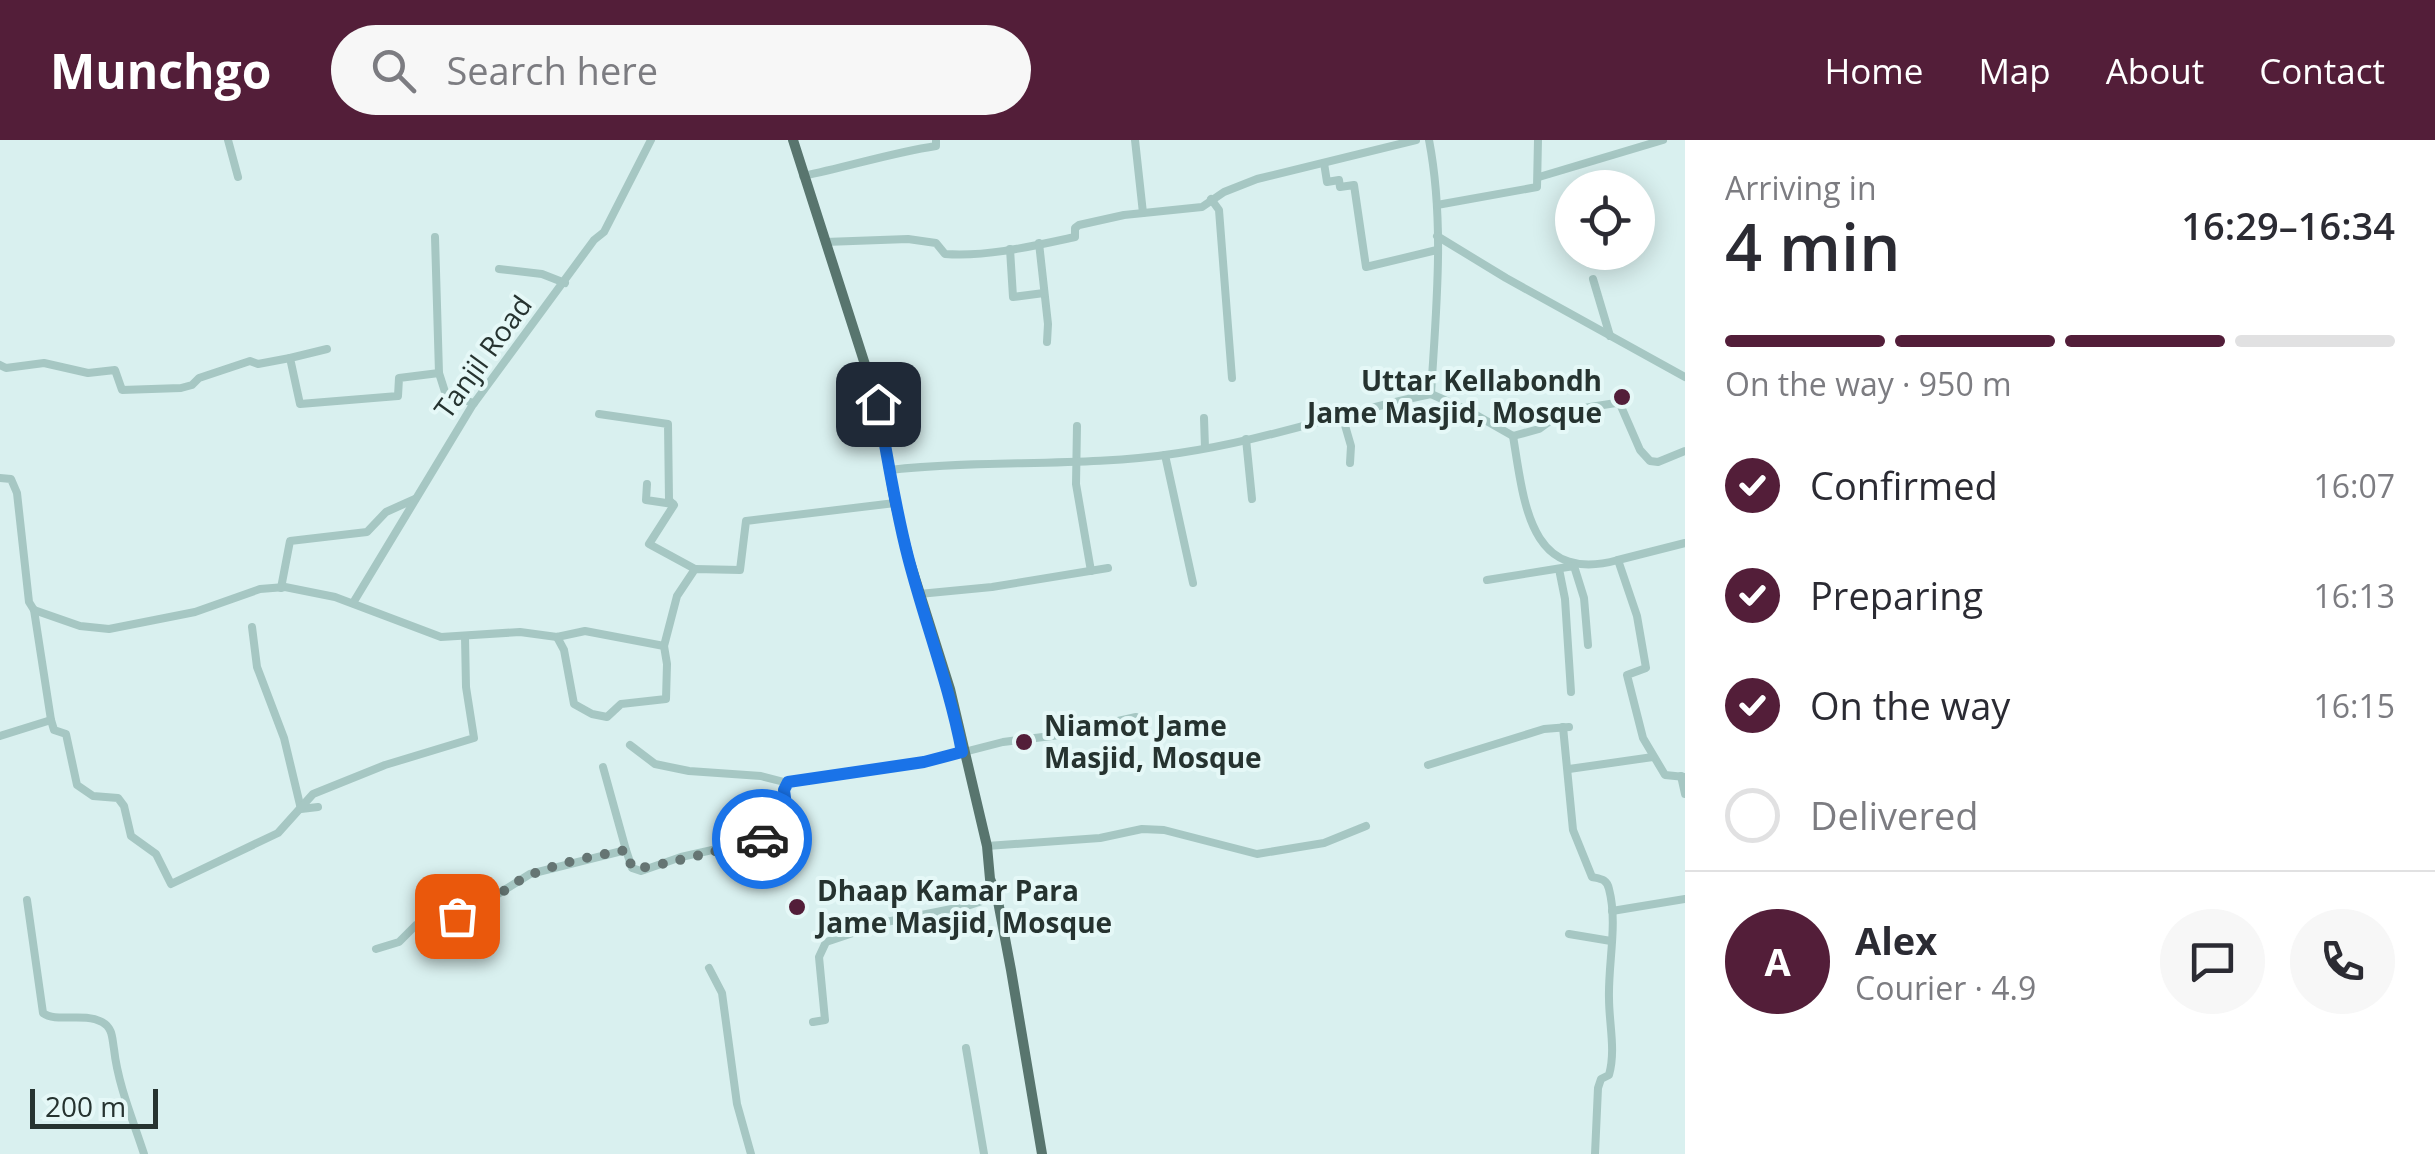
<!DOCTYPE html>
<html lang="en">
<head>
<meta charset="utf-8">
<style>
	body { margin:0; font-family:"Open Sans",sans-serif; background:#f7f7f7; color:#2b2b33; height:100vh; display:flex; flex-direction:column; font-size:38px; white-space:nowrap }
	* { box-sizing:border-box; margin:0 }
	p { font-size:32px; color:#7c7c81 }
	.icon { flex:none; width:55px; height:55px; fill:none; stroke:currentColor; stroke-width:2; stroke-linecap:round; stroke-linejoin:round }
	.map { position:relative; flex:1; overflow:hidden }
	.drawer { display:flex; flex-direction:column; background:#fff; width:750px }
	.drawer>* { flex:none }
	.fabs { position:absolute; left:1555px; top:30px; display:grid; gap:20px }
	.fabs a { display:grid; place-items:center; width:100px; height:100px; border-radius:50%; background:#fff; box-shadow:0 5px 25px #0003; font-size:50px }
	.scale { position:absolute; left:30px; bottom:25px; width:128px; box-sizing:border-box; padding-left:10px; border:5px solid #263330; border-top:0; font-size:28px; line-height:35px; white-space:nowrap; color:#263330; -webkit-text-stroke:8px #e5f8f7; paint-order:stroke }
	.pin { position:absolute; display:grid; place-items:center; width:85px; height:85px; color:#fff; margin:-42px; border-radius:20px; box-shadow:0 5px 15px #0006 }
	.courier { position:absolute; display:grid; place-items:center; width:100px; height:100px; margin:-50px; border:8px solid #1a73e8; border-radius:50%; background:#fff; color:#222; box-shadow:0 2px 12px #0007 }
	.summary em { font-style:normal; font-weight:600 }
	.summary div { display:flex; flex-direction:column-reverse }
	.summary { display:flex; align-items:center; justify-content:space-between; height:170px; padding:0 40px }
	h1 { font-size:65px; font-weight:600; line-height:75px }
	.bar { display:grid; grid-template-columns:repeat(4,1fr); gap:15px 10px; align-content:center; height:120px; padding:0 40px }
	.bar i { height:12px; border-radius:8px; background:#e1e1e2 }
	.bar .on { background:#531e39 }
	.bar p { grid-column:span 4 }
	.line { display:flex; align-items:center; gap:25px; padding:0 40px; border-top:2px solid #e1e1e2 }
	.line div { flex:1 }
	.round { display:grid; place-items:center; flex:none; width:105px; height:105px; border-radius:52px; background:#f7f7f7 }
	ol { padding:0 40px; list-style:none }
	li { display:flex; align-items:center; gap:30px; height:110px }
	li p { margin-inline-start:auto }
	li .icon { padding:10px; border-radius:50%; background:#531e39; color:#fff; stroke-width:4 }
	li:last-child { color:#7c7c81 }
	li i { width:55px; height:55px; border:5px solid #e1e1e2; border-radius:50% }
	header { display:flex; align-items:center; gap:60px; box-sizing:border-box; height:140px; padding:0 50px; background:#531e39; color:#fff }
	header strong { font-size:48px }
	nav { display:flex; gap:55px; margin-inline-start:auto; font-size:35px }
	.search { width:700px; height:90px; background:#f7f7f7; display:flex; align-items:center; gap:25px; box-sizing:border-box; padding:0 35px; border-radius:55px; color:#7c7c81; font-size:38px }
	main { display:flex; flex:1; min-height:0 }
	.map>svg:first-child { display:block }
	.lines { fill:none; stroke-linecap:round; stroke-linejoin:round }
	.minor { stroke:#a6c7c3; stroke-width:8 }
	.major { stroke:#58756e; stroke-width:10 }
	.done { stroke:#657573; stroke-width:10; stroke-dasharray:0 18 }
	.route { stroke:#1a73e8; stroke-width:12 }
	.poi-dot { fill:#531e39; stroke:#e5f8f7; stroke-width:4 }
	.labels { text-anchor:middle; stroke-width:8; stroke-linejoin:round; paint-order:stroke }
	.street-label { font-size:28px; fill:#263330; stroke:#e5f8f7 }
	.poi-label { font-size:28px; font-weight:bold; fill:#263330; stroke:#e5f8f7; text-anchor:start }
</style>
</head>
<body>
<header>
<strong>Munchgo</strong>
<div class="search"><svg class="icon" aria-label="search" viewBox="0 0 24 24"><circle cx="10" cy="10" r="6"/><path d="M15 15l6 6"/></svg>Search here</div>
<nav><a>Home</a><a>Map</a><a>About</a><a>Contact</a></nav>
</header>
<main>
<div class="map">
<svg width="1685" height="1014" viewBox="0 0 1685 1014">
	<rect width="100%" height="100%" fill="#d9f0ef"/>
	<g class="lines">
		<g class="minor">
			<polyline points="228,0 238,37"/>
			<polyline points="1135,0 1143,73"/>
			<path d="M1429 0C1445 83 1436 170 1431 254L1469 271 1513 296 1539 289 1564 271 1616 263 1620 264 1640 310 1650 321 1658 322 1685 311"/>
			<polyline points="1324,23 1327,42 1339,40 1340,47 1354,45 1366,127 1437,110"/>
			<path d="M803 36C848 27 890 13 936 6V0"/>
			<polyline points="1539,37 1663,0"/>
			<polyline points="1211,59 1219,70 1232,238"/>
			<polyline points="1437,65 1537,47 1538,0"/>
			<polyline points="1437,96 1506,138 1685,237"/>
			<polyline points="435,97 439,233 446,255 474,263"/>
			<path d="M825 102 908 99 936 103 945 114C988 117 1033 106 1075 97V88L1079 85 1124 75 1202 67 1224 52 1257 39 1416 0"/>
			<polyline points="1039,103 1048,184 1047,202"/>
			<polyline points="1010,109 1013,157 1044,153"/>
			<polyline points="499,129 542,134 565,143"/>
			<polyline points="1593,139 1610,196"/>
			<polyline points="327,209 290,218 300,264 398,256 399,238 439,233"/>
			<polyline points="0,225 6,228 44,223 88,233 115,230 122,250 181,248 192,245 199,238 250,221 258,224 290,218"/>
			<polyline points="599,274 668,284 669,360 674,365 649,404 695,429"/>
			<polyline points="1342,275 1351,306 1350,323"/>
			<polyline points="1204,278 1205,308"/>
			<polyline points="1077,286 1076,344 1091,431"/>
			<path d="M1513 296C1524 362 1529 445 1618 420"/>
			<polyline points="1246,299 1252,359"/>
			<polyline points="1165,315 1193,443"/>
			<path d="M890 330C986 319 1083 328 1179 313 1264 301 1347 271 1431 254"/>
			<polyline points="0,338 11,339 17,353 29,462 34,470 80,486 109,489 195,472 260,449 285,447 335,457 441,497 520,492 557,497 585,491 664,506 677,456 695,429 740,430 746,381 895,363"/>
			<polyline points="647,344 646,360 673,364"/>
			<polyline points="1685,403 1618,420 1637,476 1646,528 1627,535 1643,598 1665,635 1685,637"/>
			<polyline points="1559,429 1565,459 1571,552"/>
			<polyline points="1487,440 1574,426 1584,458 1588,505"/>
			<polyline points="281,448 290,401 367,392 386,372 415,359"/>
			<polyline points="919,454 992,447 1108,428"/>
			<polyline points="353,463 472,266 594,100 604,92 651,0"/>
			<polyline points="34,470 51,580"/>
			<polyline points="252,487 257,527 284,598 301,669 318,667"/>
			<polyline points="557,497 564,510 574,564 592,574 607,577 621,564 666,559 667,524 664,506"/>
			<polyline points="1118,581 1136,577"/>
			<path d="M1563 587 1573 690 1592 737C1601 739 1607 739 1609 749 1618 783 1608 823 1609 858 1609 884 1616 910 1609 935L1601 939 1598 948 1595 1014"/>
			<polyline points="0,596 51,580 54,590 66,594 77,645 93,656 118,658 124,666 131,696 156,714 171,744 278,693 313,654 385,625 474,598 466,547 465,497"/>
			<polyline points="630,605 655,624 689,631 761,636 788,643"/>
			<polyline points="1428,625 1544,589 1569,587"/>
			<polyline points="603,627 626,710"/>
			<polyline points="1569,629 1653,617"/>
			<polyline points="1681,636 1685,654"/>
			<polyline points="987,706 1100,698 1142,689 1164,690 1257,714 1324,703 1366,686"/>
			<path d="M27 760 43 873C56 883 83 872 102 882 113 888 112 898 114 909 118 945 133 980 144 1014"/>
			<polyline points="1612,771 1685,759"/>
			<polyline points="1569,794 1611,801"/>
			<polyline points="376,809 399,802 416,785 448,768 461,777 530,734 626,710 632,728 641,731 681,717 783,694 788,681 784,650 788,643 925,622 1003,602 1108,589"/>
			<polyline points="709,828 722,853 737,964 751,1014"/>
			<polyline points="813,882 825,880 819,817 826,802 886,782 967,766 997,756"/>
			<polyline points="966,908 984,1014"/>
		</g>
		<polyline class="major" points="793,0 878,265 895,363 909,419 950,549 987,706 990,739 997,756 1011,830 1042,1014"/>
	</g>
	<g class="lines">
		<path class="done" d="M457 776C484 773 507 743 533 734 562 722 595 716 626 710L632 728C644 731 743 704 762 699"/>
		<path class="route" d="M762 699 783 694 788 681 784 650 788 642 924 622 962 612C949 544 925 483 908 417 895 367 887 316 878 264"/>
	</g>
	<g class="poi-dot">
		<circle cx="1622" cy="257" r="10"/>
		<circle cx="1024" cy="602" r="10"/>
		<circle cx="797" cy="767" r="10"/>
	</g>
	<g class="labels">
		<g class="street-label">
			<text transform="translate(483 217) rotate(-54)" y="10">Tanjil Road</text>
		</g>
		<g class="poi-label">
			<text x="1602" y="251" text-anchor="end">Uttar Kellabondh<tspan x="1602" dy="32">Jame Masjid, Mosque</tspan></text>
			<text x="1044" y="596">Niamot Jame<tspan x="1044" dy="32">Masjid, Mosque</tspan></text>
			<text x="817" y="761">Dhaap Kamar Para<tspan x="817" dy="32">Jame Masjid, Mosque</tspan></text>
		</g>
	</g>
</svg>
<div class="fabs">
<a><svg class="icon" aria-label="locate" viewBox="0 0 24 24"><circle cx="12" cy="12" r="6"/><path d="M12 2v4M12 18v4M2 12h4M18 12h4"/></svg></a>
</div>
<div class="scale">200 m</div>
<div class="pin" style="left:457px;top:776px;background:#ea580c"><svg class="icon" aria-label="bag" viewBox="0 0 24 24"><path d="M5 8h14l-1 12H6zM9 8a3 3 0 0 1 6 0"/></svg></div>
<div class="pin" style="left:878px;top:264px;background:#1f2937"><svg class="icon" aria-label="home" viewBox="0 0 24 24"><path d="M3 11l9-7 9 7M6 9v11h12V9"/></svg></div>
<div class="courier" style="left:762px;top:699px"><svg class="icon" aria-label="car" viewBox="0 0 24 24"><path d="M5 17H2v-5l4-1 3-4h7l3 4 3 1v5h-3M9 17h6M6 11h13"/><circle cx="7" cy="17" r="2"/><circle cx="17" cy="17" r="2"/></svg></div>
</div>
<section class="drawer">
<div class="summary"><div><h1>4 min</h1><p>Arriving in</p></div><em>16:29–16:34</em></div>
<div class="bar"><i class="on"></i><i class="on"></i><i class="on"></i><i></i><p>On the way · 950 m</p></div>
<ol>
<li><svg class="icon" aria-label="check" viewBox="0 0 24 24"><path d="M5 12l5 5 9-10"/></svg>Confirmed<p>16:07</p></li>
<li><svg class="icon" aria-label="check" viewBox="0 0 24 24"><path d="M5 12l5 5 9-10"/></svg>Preparing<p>16:13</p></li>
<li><svg class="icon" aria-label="check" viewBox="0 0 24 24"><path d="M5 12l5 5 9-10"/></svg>On the way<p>16:15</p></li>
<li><i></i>Delivered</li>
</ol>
<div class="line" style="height:180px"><b class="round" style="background:#531e39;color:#fff">A</b><div><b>Alex</b><p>Courier · 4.9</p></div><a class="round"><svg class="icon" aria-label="chat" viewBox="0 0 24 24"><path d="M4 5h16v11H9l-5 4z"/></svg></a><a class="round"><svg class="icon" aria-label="phone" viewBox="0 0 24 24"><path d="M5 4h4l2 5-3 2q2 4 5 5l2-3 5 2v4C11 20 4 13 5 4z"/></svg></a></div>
</section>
</main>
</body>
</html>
